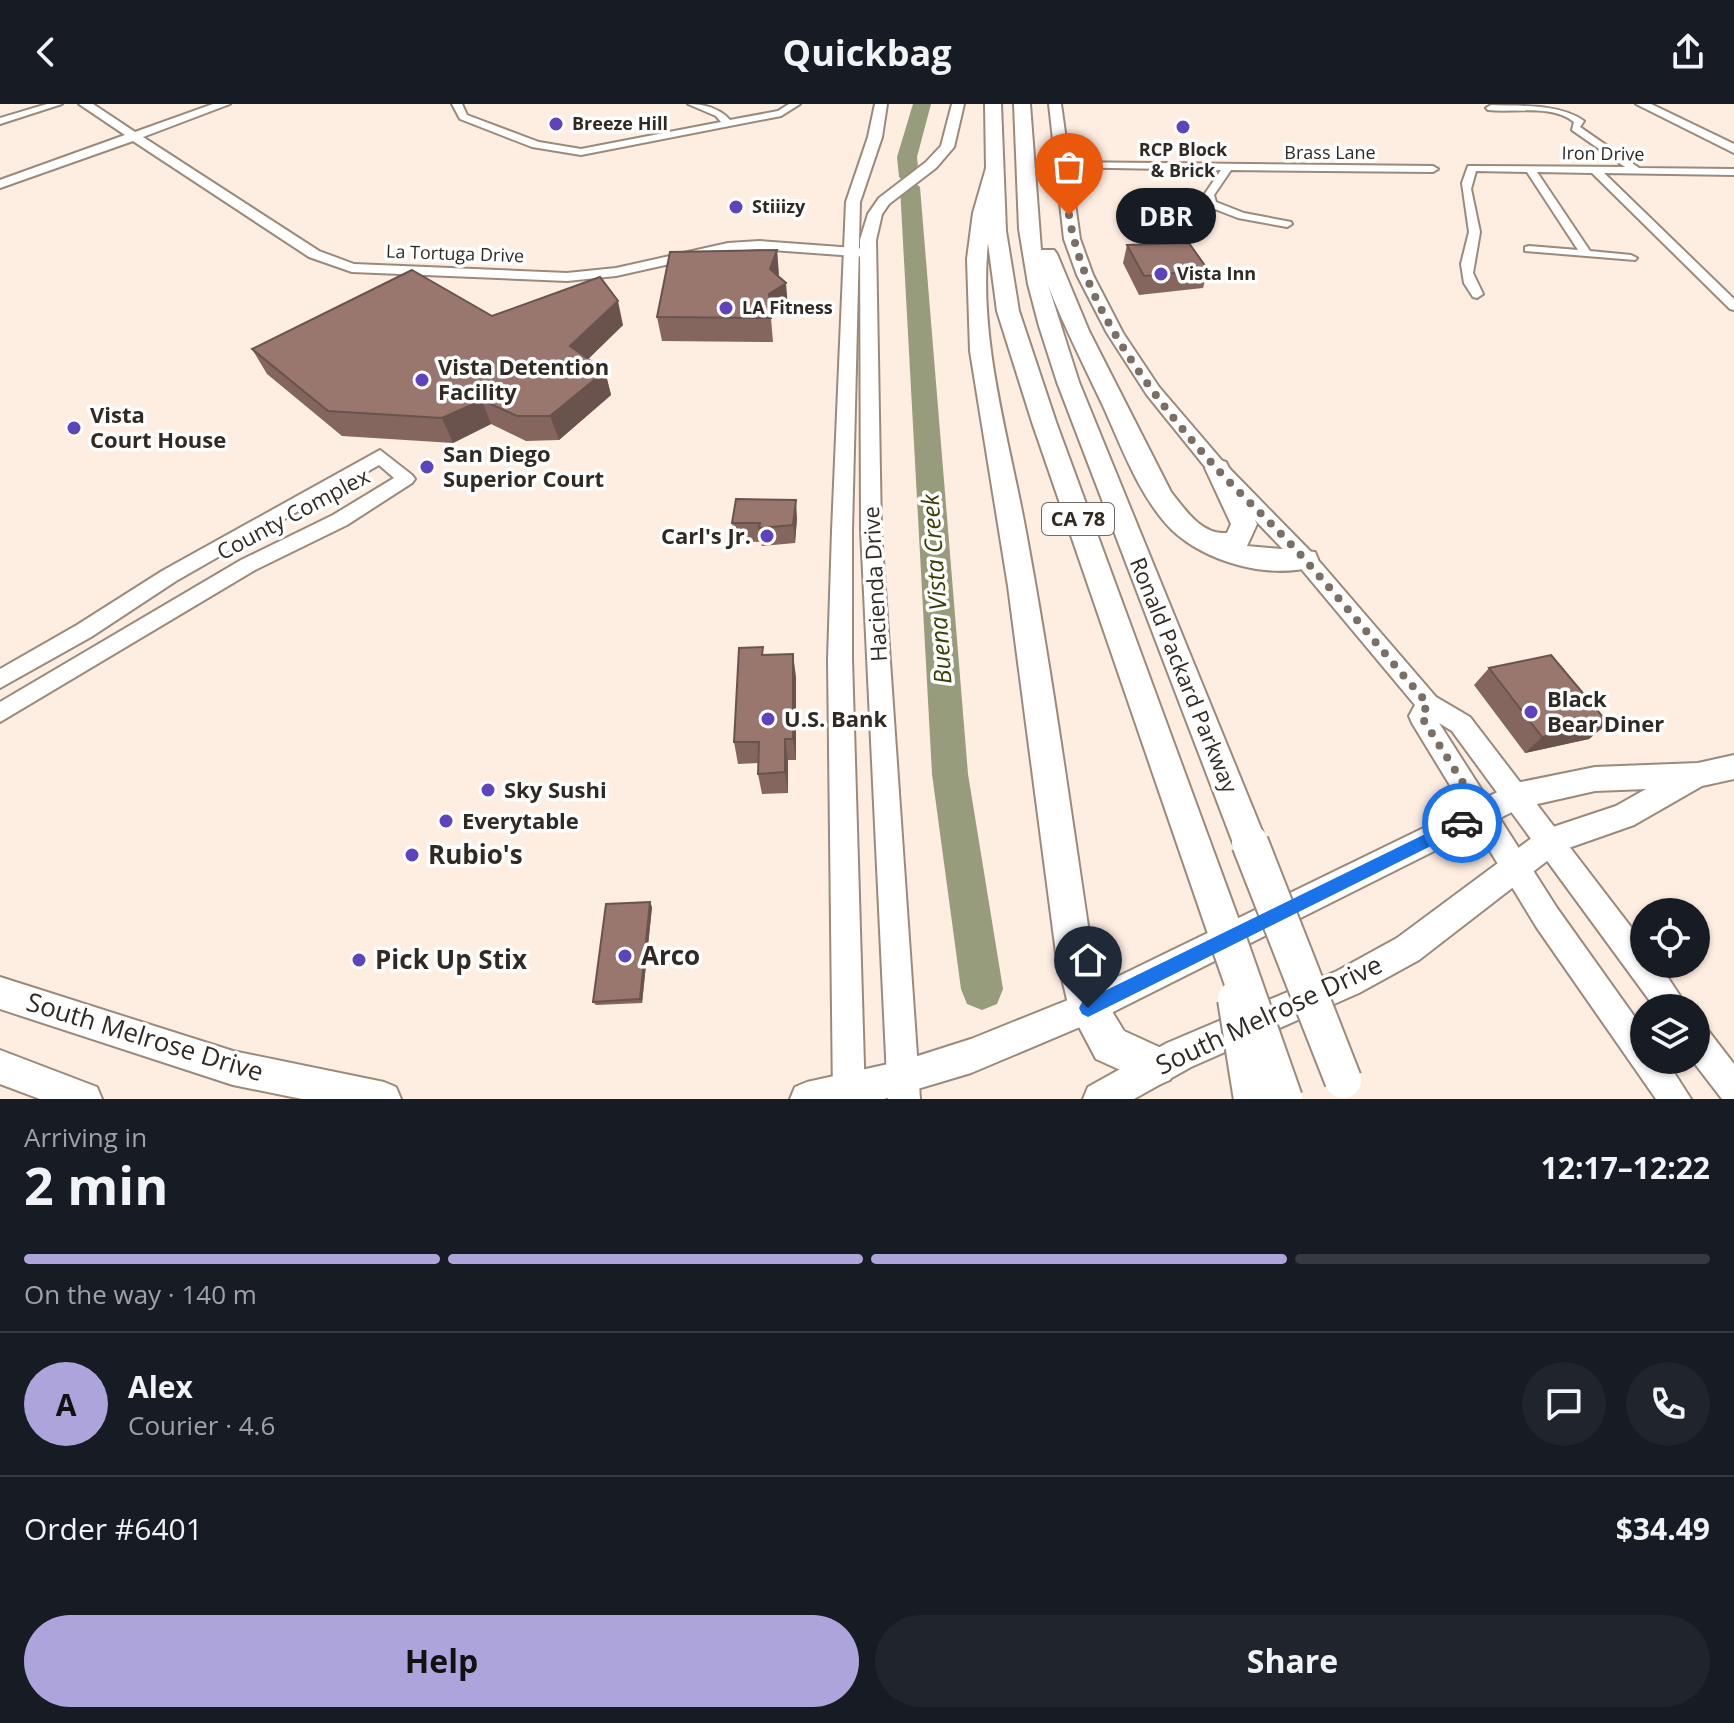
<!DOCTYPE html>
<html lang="en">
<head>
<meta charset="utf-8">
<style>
	body { margin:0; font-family:"Open Sans",sans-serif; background:#20242c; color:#f1f3f6; height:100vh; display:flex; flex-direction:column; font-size:30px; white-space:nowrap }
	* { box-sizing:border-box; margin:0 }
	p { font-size:26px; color:#9ea1a6 }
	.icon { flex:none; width:44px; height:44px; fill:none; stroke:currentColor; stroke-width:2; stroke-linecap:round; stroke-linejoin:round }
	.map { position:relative; height:995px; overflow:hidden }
	.drawer { display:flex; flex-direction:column; background:#171b24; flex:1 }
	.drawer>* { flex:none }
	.tools { position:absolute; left:1630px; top:794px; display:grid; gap:16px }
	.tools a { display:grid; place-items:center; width:80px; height:80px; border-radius:50%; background:#171b24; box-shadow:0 2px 6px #0004; font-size:40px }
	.pin { position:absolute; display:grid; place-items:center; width:68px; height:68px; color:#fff; margin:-82px -34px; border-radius:50% 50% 50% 0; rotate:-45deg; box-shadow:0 0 8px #0007 }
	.pin .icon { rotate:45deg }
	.courier { position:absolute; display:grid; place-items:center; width:80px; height:80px; margin:-40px; border:6px solid #1a73e8; border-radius:50%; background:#fff; color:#222; box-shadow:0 2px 10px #0007 }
	.bubble { position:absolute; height:56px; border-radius:28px; background:#171b24; box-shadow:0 2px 6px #0004; font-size:26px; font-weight:700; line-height:56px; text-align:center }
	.head em { font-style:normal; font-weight:700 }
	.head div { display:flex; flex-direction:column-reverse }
	.head { display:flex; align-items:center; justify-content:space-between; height:136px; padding:0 24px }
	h1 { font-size:52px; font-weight:700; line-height:60px }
	.bar { display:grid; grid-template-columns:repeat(4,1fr); gap:12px 8px; align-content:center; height:96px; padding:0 24px }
	.bar i { height:10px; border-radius:6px; background:#363941 }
	.bar .on { background:#aea4dc }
	.bar p { grid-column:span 4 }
	.line { display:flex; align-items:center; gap:20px; padding:0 24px; border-top:2px solid #363941 }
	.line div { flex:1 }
	.round { display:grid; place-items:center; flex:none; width:84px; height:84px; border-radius:42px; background:#20242c }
	.primary-button { display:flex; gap:16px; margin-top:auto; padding:16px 24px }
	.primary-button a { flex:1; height:92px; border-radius:48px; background:#aea4dc; color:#111; font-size:32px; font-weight:700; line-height:92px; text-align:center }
	.primary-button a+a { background:#20242c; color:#f1f3f6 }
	header { display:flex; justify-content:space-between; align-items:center; height:104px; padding:0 24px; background:#171b24; font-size:36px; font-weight:700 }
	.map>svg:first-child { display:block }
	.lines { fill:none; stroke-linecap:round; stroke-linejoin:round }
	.river { fill:#969c7c; fill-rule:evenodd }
	.minor-casing { stroke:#9b8a7c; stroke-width:4 }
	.tertiary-casing { stroke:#9b8a7c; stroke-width:4 }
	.secondary-casing { stroke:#9b8a7c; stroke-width:4 }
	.primary-casing { stroke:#9b8a7c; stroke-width:4 }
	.motorway-casing { stroke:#9b8a7c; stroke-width:4 }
	.minor { fill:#fff; fill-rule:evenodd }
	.tertiary { fill:#fff; fill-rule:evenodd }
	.secondary { fill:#fff; fill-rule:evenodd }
	.primary { fill:#fff; fill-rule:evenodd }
	.motorway { fill:#fff; fill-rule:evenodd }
	.motorway-bridge-casing { stroke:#9b8a7c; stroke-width:40; stroke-linecap:butt }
	.motorway-bridge { stroke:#fff; stroke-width:36 }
	.wall { fill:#84665f }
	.shaded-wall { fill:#6b534d }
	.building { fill:#99776e; stroke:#6b534d; stroke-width:2 }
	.route { fill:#1a73e8 }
	.done { stroke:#796f66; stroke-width:8; stroke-dasharray:0 14.4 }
	.poi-dot { fill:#5d44bc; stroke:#fff; stroke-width:3 }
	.labels { text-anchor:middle; stroke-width:7; stroke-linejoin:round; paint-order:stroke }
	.far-poi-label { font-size:18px; font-weight:bold; fill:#312a24; stroke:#fff; text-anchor:start }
	.far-street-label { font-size:18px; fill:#312a24; stroke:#fff }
	.shield { fill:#fff; stroke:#6f6a66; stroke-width:2 }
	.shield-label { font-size:20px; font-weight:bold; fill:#312a24 }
	.poi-label { font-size:22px; font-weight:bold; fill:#312a24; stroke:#fff; text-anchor:start }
	.street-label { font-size:22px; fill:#312a24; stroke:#fff }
	.water-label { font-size:24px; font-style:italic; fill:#3a3f06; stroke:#fff }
	.near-poi-label { font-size:26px; font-weight:bold; fill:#312a24; stroke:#fff; text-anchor:start }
	.near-street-label { font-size:26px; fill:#312a24; stroke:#fff }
</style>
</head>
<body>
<header><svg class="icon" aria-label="back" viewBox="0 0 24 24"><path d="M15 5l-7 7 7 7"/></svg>Quickbag<svg class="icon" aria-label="share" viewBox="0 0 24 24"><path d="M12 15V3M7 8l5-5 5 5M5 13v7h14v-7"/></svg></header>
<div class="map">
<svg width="1734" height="995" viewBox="0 0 1734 995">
	<rect width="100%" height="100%" fill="#feeee2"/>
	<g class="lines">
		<polygon class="river" points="913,0 931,0 917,53 919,73 914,78 920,83 968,670 1003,885 997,900 982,906 967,900 961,885 932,670 900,83 905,78 899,73 897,53"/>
		<defs>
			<g id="minor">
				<polygon points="47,0 62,0 0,20 0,14"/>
				<path d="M452 0H462L467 11 539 38 581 45 721 18 716 12 688 0C705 0 719 4 730 16L778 7 789 0H800L781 12 581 51 532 43 460 15Z"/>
				<path d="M1491 1C1520 2 1561 0 1584 17L1580 23 1639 64 1734 65V71L1604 69 1734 195V206L1730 205 1592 69 1537 68 1590 147 1631 151 1637 154 1635 156 1525 147V143L1529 142 1578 146 1527 68 1476 67 1471 85 1480 128 1473 169 1483 190 1477 194 1473 193 1464 179 1461 160 1469 128 1462 79 1468 62 1625 63 1572 26 1574 18C1551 0 1515 9 1488 6L1486 4Z"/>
				<polygon points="1061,58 1433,62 1438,65 1433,68 1231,66 1214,91 1216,98 1244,109 1291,118 1292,120 1287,123 1238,114 1207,102 1204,91 1221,66 1057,63 1057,59"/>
			</g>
			<g id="tertiary">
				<polygon points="79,0 93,0 135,28 213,0 230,0 143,33 319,147 354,160 567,169 616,164 728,139 759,137 868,145 875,149 868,153 759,145 728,147 616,172 567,177 352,168 309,153 133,37 0,84 0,76 125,31"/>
				<polygon points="1636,0 1651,0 1734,40 1734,49"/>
				<polygon points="380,346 412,371 415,375 412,379 347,421 255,466 0,618 0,598 241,456 333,411 394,374 379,361 176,477 91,533 0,584 0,565 77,521 162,467"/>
			</g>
			<g id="secondary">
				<polygon points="875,0 887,0 882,33 860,98 852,427 852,555 865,995 833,995 828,555 832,427 846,98 868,33"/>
				<polygon points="952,0 964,0 954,43 936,64 889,100 882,110 876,136 881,426 920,995 888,995 861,426 860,136 868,110 879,94 926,58 941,42"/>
				<polygon points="1049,0 1061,0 1080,135 1093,171 1123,229 1159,283 1224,359 1312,449 1436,593 1470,613 1644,840 1644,860 1659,860 1688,904 1655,904 1452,627 1439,619 1557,804 1644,926 1644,956 1666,956 1691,995 1656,995 1537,824 1412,619 1409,612 1415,601 1298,461 1210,369 1147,291 1107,229 1077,171 1064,135"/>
				<polygon points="1696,921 1707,925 1734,960 1734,995 1722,995 1692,956 1696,956"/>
			</g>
			<g id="primary">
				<polygon points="1734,651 1734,675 1702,682 1634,721 1560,747 1419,856 1359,889 1191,963 1134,995 1083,995 1088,983 1167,939 1337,867 1397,834 1541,727 1616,702 1646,685 1595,687 1520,704 1099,915 971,969 884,995 790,995 795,983 807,978 902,957 971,935 1078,892 1516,679 1595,663 1698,659"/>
				<polygon points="0,873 233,947 384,978 396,983 401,995 302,995 233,981 0,905"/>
				<polygon points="0,946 97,983 102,995 40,995 0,980"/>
			</g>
			<g id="motorway">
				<path d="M985 0H1001L1006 127 1019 207 1056 318 1244 830 1239 843 1226 848 1213 843 1208 830 1032 318 997 207 988 139C978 236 1009 334 1026 428 1052 568 1071 709 1092 849L1105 896 1124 927 1170 948 1176 962 1170 976 1156 982 1096 955 1069 904 1056 849 1008 482 970 247 967 155 973 109 986 64Z"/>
				<path d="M1014 0H1030L1041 146H1054L1057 150 1089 227 1171 388C1186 407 1202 431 1227 429L1231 420 1205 364 1208 358 1217 355 1226 358 1257 420 1247 442 1315 448 1318 455 1315 462C1269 476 1206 458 1172 426 1140 394 1122 344 1104 304 1085 263 1064 223 1048 181L1079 278 1267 739 1262 750 1250 755 1238 750 1233 739 1057 278 1039 222 1028 180 1019 125Z"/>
			</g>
		</defs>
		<use href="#minor" class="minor-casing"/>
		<use href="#tertiary" class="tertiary-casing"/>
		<use href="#secondary" class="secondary-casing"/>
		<use href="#primary" class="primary-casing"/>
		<use href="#motorway" class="motorway-casing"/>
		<use href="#minor" class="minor"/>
		<use href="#tertiary" class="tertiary"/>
		<use href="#secondary" class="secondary"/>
		<use href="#primary" class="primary"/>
		<use href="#motorway" class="motorway"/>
		<defs>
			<g id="motorway-bridge">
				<polyline points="1250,739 1343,976"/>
				<polyline points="1226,830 1284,995"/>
				<polyline points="1236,895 1252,995"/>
			</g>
		</defs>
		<use href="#motorway-bridge" class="motorway-bridge-casing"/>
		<use href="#motorway-bridge" class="motorway-bridge"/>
	</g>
	<g class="wall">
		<polygon points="1127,141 1208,166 1203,184 1139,191 1123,159"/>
		<polygon points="777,146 778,172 788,203 771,214 773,238 662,237 657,213"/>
		<polygon points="492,212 623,221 588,255 605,267 611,291 559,336 526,337 491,320 453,339 342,332 267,270 252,245"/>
		<polygon points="797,414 795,439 762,442 761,438 735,437 732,419"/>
		<polygon points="764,551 796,573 796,656 788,656 788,689 762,690 758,670 758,659 738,660 734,638"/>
		<polygon points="1489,564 1608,619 1589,635 1525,649 1474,581"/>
		<polygon points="652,803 642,899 596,901 593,898"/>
	</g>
	<g class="shaded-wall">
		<polygon points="777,146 779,170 773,187 786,179 788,203 771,214 773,238 769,190 770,165"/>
		<polygon points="618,197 623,221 577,266 570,242"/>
		<polygon points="605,267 611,291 559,336 550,312"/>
		<polygon points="482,296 491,320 453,339 442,314"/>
		<polygon points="796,396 797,414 795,439 793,421"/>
		<polygon points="793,550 796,573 796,656 793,635"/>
		<polygon points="1608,619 1589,635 1525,649 1542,633"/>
		<polygon points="785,635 788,656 788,689 785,668"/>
		<polygon points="650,798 652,803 642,899 640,895"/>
	</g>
	<g class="building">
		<polygon points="1189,139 1208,166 1144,172 1127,141"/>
		<polygon points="777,146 770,165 786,179 769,190 771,214 657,213 670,148"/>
		<polygon points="412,166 492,212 600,173 618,197 570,242 605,267 550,312 517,312 482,296 442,314 328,307 252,245"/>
		<polygon points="736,395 796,396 793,421 759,424 760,419 732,419"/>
		<polygon points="763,543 762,551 793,550 793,635 785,635 785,668 758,670 759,638 734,638 739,544"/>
		<polygon points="1551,551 1608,619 1542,633 1489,564"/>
		<polygon points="650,798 640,895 593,898 606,800"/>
	</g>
	<polygon class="route" points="1462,712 1470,719 1467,724 1094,910 1088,913 1082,910 1079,904 1082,898"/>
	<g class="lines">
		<path class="done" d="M1069 111C1083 203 1156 297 1217 365 1246 396 1278 425 1306 457 1348 504 1387 553 1428 600L1421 612 1482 709 1462 719"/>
	</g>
	<g class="poi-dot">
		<circle cx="556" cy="20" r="8"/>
		<circle cx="1183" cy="23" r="8"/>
		<circle cx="736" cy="103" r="8"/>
		<circle cx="1161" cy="170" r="8"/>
		<circle cx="726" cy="204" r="8"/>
		<circle cx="422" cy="276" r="8"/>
		<circle cx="74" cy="324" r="8"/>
		<circle cx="427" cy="363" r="8"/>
		<circle cx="767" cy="432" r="8"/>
		<circle cx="1531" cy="608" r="8"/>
		<circle cx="768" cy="615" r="8"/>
		<circle cx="488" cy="686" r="8"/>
		<circle cx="446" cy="717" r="8"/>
		<circle cx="412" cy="751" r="8"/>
		<circle cx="625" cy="852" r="8"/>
		<circle cx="359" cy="856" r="8"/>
	</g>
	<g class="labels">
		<g class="far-poi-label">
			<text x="572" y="26">Breeze Hill</text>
			<text x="1183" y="52" text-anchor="middle">RCP Block<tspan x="1183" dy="21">&amp; Brick</tspan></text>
			<text x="752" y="109">Stiiizy</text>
			<text x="1177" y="176">Vista Inn</text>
			<text x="742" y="210">LA Fitness</text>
		</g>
		<g class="far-street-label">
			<text x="1330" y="55">Brass Lane</text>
			<text transform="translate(1603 50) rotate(1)" y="6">Iron Drive</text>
			<text transform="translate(455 150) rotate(2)" y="6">La Tortuga Drive</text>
		</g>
		<rect class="shield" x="1042" y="399" width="72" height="32" rx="6"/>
		<g class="shield-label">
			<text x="1078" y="422">CA 78</text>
		</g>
		<g class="poi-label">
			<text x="438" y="271">Vista Detention<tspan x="438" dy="25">Facility</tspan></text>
			<text x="90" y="319">Vista<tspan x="90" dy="25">Court House</tspan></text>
			<text x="443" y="358">San Diego<tspan x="443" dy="25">Superior Court</tspan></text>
			<text x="751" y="440" text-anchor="end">Carl's Jr.</text>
			<text x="1547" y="603">Black<tspan x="1547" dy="25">Bear Diner</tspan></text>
			<text x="784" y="623">U.S. Bank</text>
			<text x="504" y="694">Sky Sushi</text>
			<text x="462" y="725">Everytable</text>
		</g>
		<g class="street-label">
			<text transform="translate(293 410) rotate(-28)" y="8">County Complex</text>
			<text transform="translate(875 480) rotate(-93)" y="8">Hacienda Drive</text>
			<text transform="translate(1184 571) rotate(68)" y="8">Ronald Packard Parkway</text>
		</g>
		<g class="water-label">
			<text transform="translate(937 485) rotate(-94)" y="8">Buena Vista Creek</text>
		</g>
		<g class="near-poi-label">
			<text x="428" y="760">Rubio's</text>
			<text x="641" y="861">Arco</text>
			<text x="375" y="865">Pick Up Stix</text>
		</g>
		<g class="near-street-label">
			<text transform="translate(1269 911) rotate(-25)" y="9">South Melrose Drive</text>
			<text transform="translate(145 933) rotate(17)" y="9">South Melrose Drive</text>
		</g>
	</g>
</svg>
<div class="tools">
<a><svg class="icon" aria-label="locate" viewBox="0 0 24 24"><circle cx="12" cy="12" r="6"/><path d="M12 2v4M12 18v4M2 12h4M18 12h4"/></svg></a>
<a><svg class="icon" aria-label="layers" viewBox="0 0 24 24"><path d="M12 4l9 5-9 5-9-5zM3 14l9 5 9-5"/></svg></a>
</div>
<div class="pin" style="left:1069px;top:111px;background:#ea580c"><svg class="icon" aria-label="bag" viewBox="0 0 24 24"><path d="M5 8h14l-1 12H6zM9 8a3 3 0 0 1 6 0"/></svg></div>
<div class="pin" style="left:1088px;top:904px;background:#1f2937"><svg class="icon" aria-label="home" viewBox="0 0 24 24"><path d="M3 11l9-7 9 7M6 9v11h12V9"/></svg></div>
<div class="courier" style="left:1462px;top:719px"><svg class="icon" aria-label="car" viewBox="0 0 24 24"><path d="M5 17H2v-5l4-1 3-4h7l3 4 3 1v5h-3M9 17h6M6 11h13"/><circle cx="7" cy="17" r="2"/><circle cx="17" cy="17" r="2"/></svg></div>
<div class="bubble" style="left:1116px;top:84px;width:100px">DBR</div>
</div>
<section class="drawer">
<div class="head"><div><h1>2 min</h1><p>Arriving in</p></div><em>12:17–12:22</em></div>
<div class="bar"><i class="on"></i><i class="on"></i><i class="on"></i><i></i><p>On the way · 140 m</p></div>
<div class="line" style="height:144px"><b class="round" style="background:#aea4dc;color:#111">A</b><div><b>Alex</b><p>Courier · 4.6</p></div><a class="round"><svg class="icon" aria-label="chat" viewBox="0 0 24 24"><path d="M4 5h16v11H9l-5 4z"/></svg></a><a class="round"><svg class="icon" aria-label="phone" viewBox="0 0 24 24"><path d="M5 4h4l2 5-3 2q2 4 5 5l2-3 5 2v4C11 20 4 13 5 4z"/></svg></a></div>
<div class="line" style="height:104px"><div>Order #6401</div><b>$34.49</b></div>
<div class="primary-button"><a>Help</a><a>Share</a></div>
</section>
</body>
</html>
